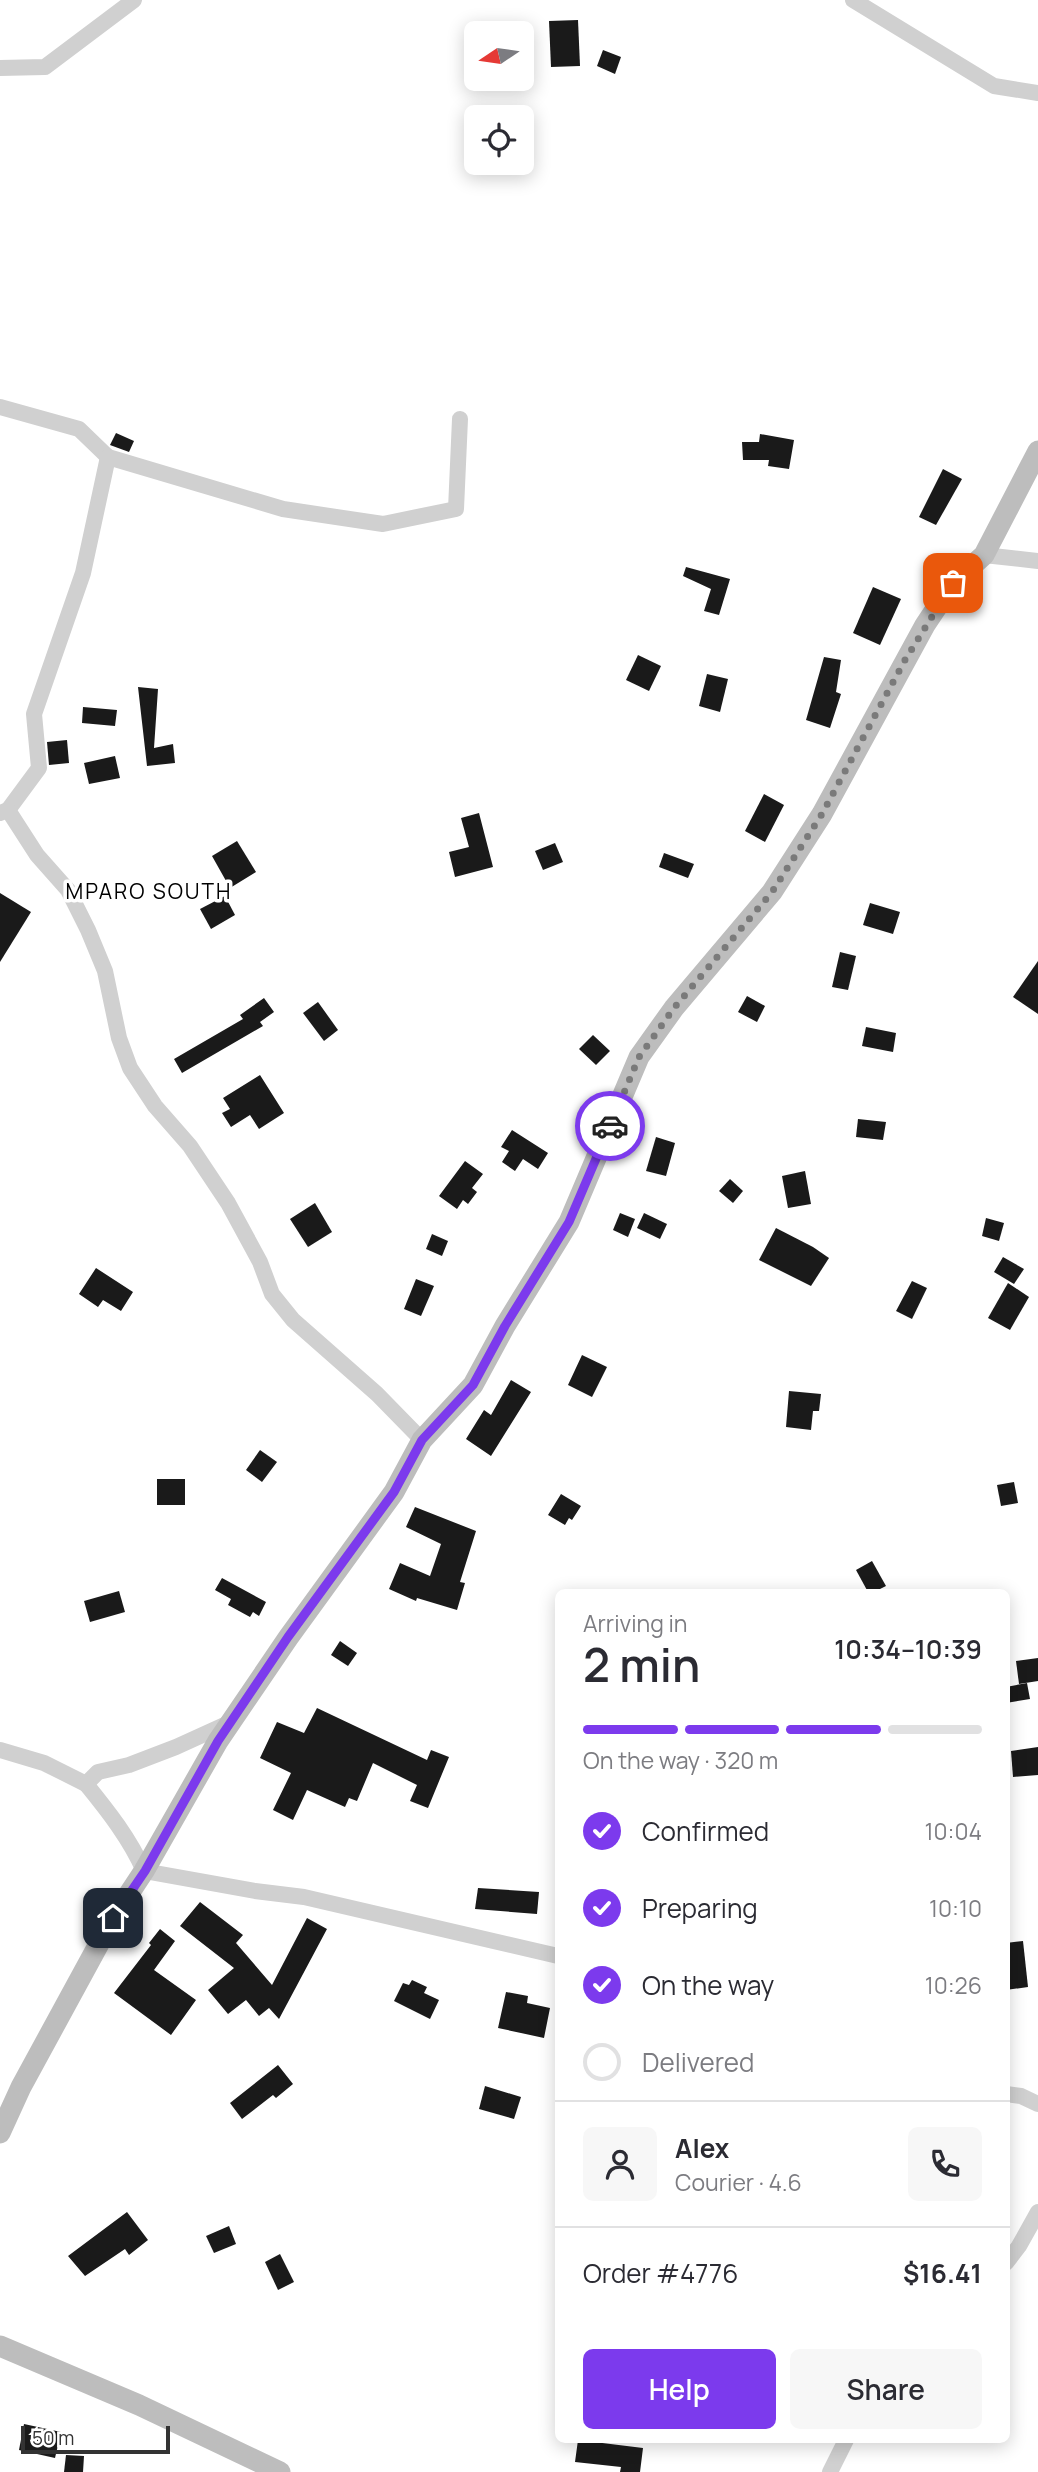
<!DOCTYPE html>
<html lang="en">
<head>
<meta charset="utf-8">
<style>
	body { margin:0; font-family:Manrope,sans-serif; background:#f7f7f7; color:#2b2b33; height:100vh; display:flex; flex-direction:column; font-size:26px; white-space:nowrap }
	* { box-sizing:border-box; margin:0 }
	p { font-size:23px; color:#7c7c81 }
	.icon { flex:none; width:38px; height:38px; fill:none; stroke:currentColor; stroke-width:2; stroke-linecap:round; stroke-linejoin:round }
	.map { position:relative; flex:1; overflow:hidden }
	.drawer { position:absolute; left:555px; top:1589px; width:455px; height:854px; display:flex; flex-direction:column; background:#fff; border-radius:10px; box-shadow:0 4px 18px #0003 }
	.drawer>* { flex:none }
	.needle { width:46px; rotate:257deg }
	.controls { position:absolute; left:464px; top:21px; display:grid; gap:14px }
	.controls a { display:grid; place-items:center; width:70px; height:70px; border-radius:10px; background:#fff; box-shadow:0 4px 18px #0003; font-size:35px }
	.scale { position:absolute; left:21px; bottom:18px; width:149px; box-sizing:border-box; padding-left:7px; border:4px solid #333; border-top:0; font-size:19px; line-height:24px; white-space:nowrap; color:#333; -webkit-text-stroke:5px #fff; paint-order:stroke }
	.pin { position:absolute; display:grid; place-items:center; width:60px; height:60px; color:#fff; margin:-30px; border-radius:14px; box-shadow:0 4px 10px #0006 }
	.courier { position:absolute; display:grid; place-items:center; width:70px; height:70px; margin:-35px; border:5px solid #7c3aed; border-radius:50%; background:#fff; color:#222; box-shadow:0 2px 9px #0007 }
	.summary em { font-style:normal; font-weight:600 }
	.summary div { display:flex; flex-direction:column-reverse }
	.summary { display:flex; align-items:center; justify-content:space-between; height:119px; padding:0 28px }
	h1 { font-size:46px; font-weight:600; line-height:52px }
	.bar { display:grid; grid-template-columns:repeat(4,1fr); gap:10px 7px; align-content:center; height:84px; padding:0 28px }
	.bar i { height:9px; border-radius:5px; background:#e1e1e2 }
	.bar .active { background:#7c3aed }
	.bar p { grid-column:span 4 }
	.line { display:flex; align-items:center; gap:18px; padding:0 28px; border-top:2px solid #e1e1e2 }
	.line div { flex:1 }
	.round { display:grid; place-items:center; flex:none; width:74px; height:74px; border-radius:10px; background:#f7f7f7 }
	ol { padding:0 28px; list-style:none }
	li { display:flex; align-items:center; gap:21px; height:77px }
	li p { margin-inline-start:auto }
	li .icon { padding:7px; border-radius:50%; background:#7c3aed; color:#fff; stroke-width:4 }
	li:last-child { color:#7c7c81 }
	li i { width:38px; height:38px; border:4px solid #e1e1e2; border-radius:50% }
	.primary-button { display:flex; gap:14px; margin-top:auto; padding:14px 28px }
	.primary-button a { flex:1; height:80px; border-radius:10px; background:#7c3aed; color:#fff; font-size:28px; font-weight:600; line-height:80px; text-align:center }
	.primary-button a+a { background:#f7f7f7; color:#2b2b33 }
	.map>svg:first-child { display:block }
	.building { fill:#1a1a1a }
	.lines { fill:none; stroke-linecap:round; stroke-linejoin:round }
	.street { stroke:#d0d0d0; stroke-width:16 }
	.secondary { stroke:#bdbdbd; stroke-width:21 }
	.done { stroke:#7a7a7a; stroke-width:7; stroke-dasharray:0 12.6 }
	.route { stroke:#7c3aed; stroke-width:9 }
	.labels { text-anchor:middle; stroke-width:7; stroke-linejoin:round; paint-order:stroke }
	.quarter-label { font-size:21px; letter-spacing:2px; fill:#000; stroke:#fff }
</style>
</head>
<body>
<div class="map">
<svg width="1038" height="2472" viewBox="0 0 1038 2472">
	<rect width="100%" height="100%" fill="#fff"/>
	<g class="building">
		<polygon points="578,20 580,66 551,67 549,21"/>
		<polygon points="603,50 621,57 615,74 597,66"/>
		<polygon points="116,433 134,441 129,452 110,445"/>
		<polygon points="760,434 794,440 789,469 768,466 769,460 743,460 742,442 759,442"/>
		<polygon points="943,469 962,479 936,525 919,517"/>
		<polygon points="686,567 730,579 719,615 704,611 711,589 683,576"/>
		<polygon points="873,587 901,599 880,645 853,633"/>
		<polygon points="638,655 661,666 649,691 626,680"/>
		<polygon points="824,657 841,660 836,692 841,694 830,728 806,720"/>
		<polygon points="707,674 728,679 720,712 699,706"/>
		<polygon points="138,687 158,689 154,748 173,744 175,763 147,766"/>
		<polygon points="83,707 117,710 115,726 82,723"/>
		<polygon points="67,740 69,763 49,765 47,742"/>
		<polygon points="115,756 120,778 89,784 84,763"/>
		<polygon points="764,794 784,805 765,842 745,831"/>
		<polygon points="479,813 493,867 455,877 449,852 469,847 461,818"/>
		<polygon points="237,841 256,872 230,888 212,856"/>
		<polygon points="555,843 563,862 543,870 535,851"/>
		<polygon points="664,853 694,864 688,878 659,867"/>
		<polygon points="0,893 31,912 0,962"/>
		<polygon points="225,896 235,915 211,929 200,909"/>
		<polygon points="870,903 900,912 893,934 863,925"/>
		<polygon points="840,952 856,956 848,990 832,987"/>
		<polygon points="1038,961 1038,1014 1013,997"/>
		<polygon points="747,996 765,1006 757,1022 738,1012"/>
		<polygon points="264,998 274,1012 260,1022 263,1026 182,1073 174,1059 243,1019 240,1015"/>
		<polygon points="318,1002 338,1030 324,1041 303,1013"/>
		<polygon points="866,1027 896,1033 893,1052 862,1046"/>
		<polygon points="593,1035 610,1051 596,1065 579,1049"/>
		<polygon points="260,1075 284,1113 259,1129 250,1115 231,1127 222,1113 230,1109 223,1098"/>
		<polygon points="858,1119 886,1122 883,1140 856,1137"/>
		<polygon points="512,1130 548,1153 538,1169 523,1159 515,1171 502,1162 509,1151 501,1147"/>
		<polygon points="656,1137 675,1143 666,1176 646,1171"/>
		<polygon points="465,1161 483,1174 472,1188 477,1192 468,1204 463,1200 457,1209 439,1196"/>
		<polygon points="805,1171 811,1204 788,1208 782,1176"/>
		<polygon points="730,1179 743,1191 733,1203 719,1191"/>
		<polygon points="315,1203 332,1232 308,1247 290,1219"/>
		<polygon points="620,1213 635,1219 628,1237 613,1230"/>
		<polygon points="644,1213 667,1224 660,1239 637,1228"/>
		<polygon points="986,1218 1004,1223 999,1241 982,1236"/>
		<polygon points="776,1228 813,1247 829,1258 811,1286 759,1260"/>
		<polygon points="432,1234 448,1241 442,1256 426,1249"/>
		<polygon points="1003,1257 1024,1269 1014,1284 994,1272"/>
		<polygon points="96,1268 133,1292 121,1311 103,1300 98,1307 79,1294"/>
		<polygon points="416,1279 434,1286 421,1316 404,1309"/>
		<polygon points="912,1281 927,1288 912,1319 896,1311"/>
		<polygon points="1008,1283 1029,1297 1010,1330 988,1318"/>
		<polygon points="582,1355 607,1367 592,1397 568,1385"/>
		<polygon points="511,1380 531,1392 491,1456 466,1439 484,1410 491,1415"/>
		<polygon points="789,1391 821,1394 819,1411 813,1411 811,1430 786,1427"/>
		<polygon points="260,1450 277,1462 262,1482 246,1470"/>
		<rect x="157" y="1479" width="28" height="26"/>
		<polygon points="1014,1482 1018,1503 1001,1506 997,1485"/>
		<polygon points="561,1494 581,1506 572,1520 569,1518 565,1525 548,1515"/>
		<polygon points="415,1507 476,1531 460,1582 465,1583 457,1610 417,1598 416,1601 389,1589 400,1563 430,1576 441,1544 406,1527"/>
		<polygon points="872,1561 886,1586 874,1592 868,1592 856,1570"/>
		<polygon points="222,1578 266,1602 259,1616 253,1612 250,1617 228,1605 231,1599 215,1590"/>
		<polygon points="119,1591 125,1612 90,1622 84,1601"/>
		<polygon points="340,1641 357,1653 348,1666 331,1655"/>
		<polygon points="1038,1658 1038,1681 1019,1684 1016,1661"/>
		<polygon points="1027,1683 1030,1699 1006,1703 1006,1687"/>
		<polygon points="317,1708 427,1760 431,1750 449,1757 428,1808 410,1801 417,1785 373,1763 357,1801 349,1798 345,1807 307,1790 293,1820 273,1810 291,1773 260,1758 277,1722 304,1733"/>
		<polygon points="1038,1747 1038,1775 1013,1777 1011,1751"/>
		<polygon points="478,1888 539,1892 537,1914 475,1909"/>
		<polygon points="200,1902 243,1935 236,1943 272,1985 307,1918 327,1929 279,2019 269,2008 259,2016 246,2000 228,2014 208,1990 234,1968 180,1926"/>
		<polygon points="160,1929 175,1941 154,1970 196,2000 171,2035 114,1993 151,1945 149,1943"/>
		<polygon points="1023,1941 1028,1987 1006,1990 1006,1943"/>
		<polygon points="412,1980 427,1987 424,1993 439,2000 430,2019 394,2001 403,1983 409,1985"/>
		<polygon points="506,1992 528,1996 527,2003 550,2008 544,2038 498,2028"/>
		<polygon points="278,2065 293,2084 276,2098 273,2095 242,2119 230,2103"/>
		<polygon points="485,2086 521,2097 514,2119 479,2109"/>
		<polygon points="127,2212 148,2240 129,2255 125,2249 85,2276 68,2256"/>
		<polygon points="229,2226 236,2244 214,2253 206,2236"/>
		<polygon points="280,2254 294,2282 278,2290 265,2262"/>
		<polygon points="24,2424 61,2432 55,2458 19,2450"/>
		<polygon points="578,2440 643,2448 640,2472 620,2472 621,2467 575,2462"/>
		<polygon points="66,2455 84,2456 83,2472 64,2472"/>
	</g>
	<g class="lines">
		<g class="street">
			<polyline points="853,0 994,86 1038,93"/>
			<polyline points="0,68 45,67 134,0"/>
			<polyline points="0,407 79,429 108,457"/>
			<polyline points="984,555 1038,561"/>
			<polyline points="8,810 39,768 34,714 83,573 108,457 283,509 383,524 456,509 460,419"/>
			<polyline points="0,813 8,810 37,855 68,890 88,930 105,971 119,1038 130,1068 155,1106 190,1146 228,1203 260,1262 272,1294 293,1320 377,1394 422,1440"/>
			<polyline points="0,1750 44,1763 86,1784 98,1772 129,1765 176,1747 231,1722"/>
			<path d="M86 1784C108 1811 130 1839 144 1871L255 1891 304 1897 558 1956"/>
			<polyline points="1006,2094 1021,2096 1038,2104"/>
			<polyline points="1006,2263 1019,2246 1038,2212"/>
			<polyline points="830,2472 846,2440"/>
		</g>
		<g class="secondary">
			<polyline points="0,2133 21,2087 113,1918 144,1871 218,1741 288,1638 394,1492 422,1440 473,1385 505,1326 569,1222 639,1057 674,1008 772,892 822,814 925,625 953,583 984,555 1038,451"/>
			<polyline points="0,2346 139,2405 280,2472"/>
		</g>
	</g>
	<g class="lines">
		<polyline class="done" points="610,1126 639,1057 674,1008 772,892 822,814 905,660 953,583"/>
		<polyline class="route" points="113,1918 145,1871 218,1741 288,1637 394,1492 422,1440 473,1385 505,1326 569,1222 610,1126"/>
	</g>
	<g class="labels">
		<g class="quarter-label">
			<text x="149" y="899">MPARO SOUTH</text>
		</g>
	</g>
</svg>
<div class="controls">
<a><svg class="needle" viewBox="-14 -14 28 28"><path d="M0-13l5 13h-10z" fill="#e53935"/><path d="M0 13l5-13h-10z" fill="#7c7c81"/></svg></a>
<a><svg class="icon" aria-label="locate" viewBox="0 0 24 24"><circle cx="12" cy="12" r="6"/><path d="M12 2v4M12 18v4M2 12h4M18 12h4"/></svg></a>
</div>
<div class="scale">50 m</div>
<div class="pin" style="left:953px;top:583px;background:#ea580c"><svg class="icon" aria-label="bag" viewBox="0 0 24 24"><path d="M5 8h14l-1 12H6zM9 8a3 3 0 0 1 6 0"/></svg></div>
<div class="pin" style="left:113px;top:1918px;background:#1f2937"><svg class="icon" aria-label="home" viewBox="0 0 24 24"><path d="M3 11l9-7 9 7M6 9v11h12V9"/></svg></div>
<div class="courier" style="left:610px;top:1126px"><svg class="icon" aria-label="car" viewBox="0 0 24 24"><path d="M5 17H2v-5l4-1 3-4h7l3 4 3 1v5h-3M9 17h6M6 11h13"/><circle cx="7" cy="17" r="2"/><circle cx="17" cy="17" r="2"/></svg></div>
<section class="drawer">
<div class="summary"><div><h1>2 min</h1><p>Arriving in</p></div><em>10:34–10:39</em></div>
<div class="bar"><i class="active"></i><i class="active"></i><i class="active"></i><i></i><p>On the way · 320 m</p></div>
<ol>
<li><svg class="icon" aria-label="check" viewBox="0 0 24 24"><path d="M5 12l5 5 9-10"/></svg>Confirmed<p>10:04</p></li>
<li><svg class="icon" aria-label="check" viewBox="0 0 24 24"><path d="M5 12l5 5 9-10"/></svg>Preparing<p>10:10</p></li>
<li><svg class="icon" aria-label="check" viewBox="0 0 24 24"><path d="M5 12l5 5 9-10"/></svg>On the way<p>10:26</p></li>
<li><i></i>Delivered</li>
</ol>
<div class="line" style="height:126px"><a class="round"><svg class="icon" aria-label="person" viewBox="0 0 24 24"><circle cx="12" cy="8" r="4"/><path d="M4 21q1-7 8-7t8 7"/></svg></a><div><b>Alex</b><p>Courier · 4.6</p></div><a class="round"><svg class="icon" aria-label="phone" viewBox="0 0 24 24"><path d="M5 4h4l2 5-3 2q2 4 5 5l2-3 5 2v4C11 20 4 13 5 4z"/></svg></a></div>
<div class="line" style="height:91px"><div>Order #4776</div><b>$16.41</b></div>
<div class="primary-button"><a>Help</a><a>Share</a></div>
</section>
</div>
</body>
</html>
